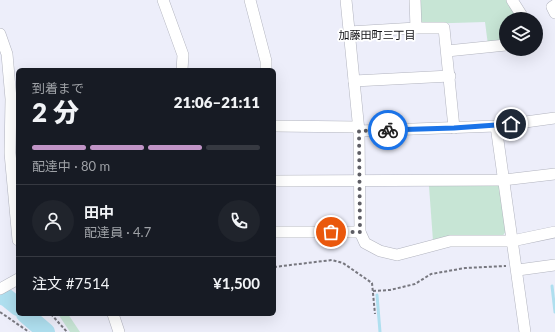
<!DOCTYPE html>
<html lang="ja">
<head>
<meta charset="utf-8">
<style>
	body { margin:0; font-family:Lato,"Noto Sans JP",sans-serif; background:#20242c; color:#f1f3f6; height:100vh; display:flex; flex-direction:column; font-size:15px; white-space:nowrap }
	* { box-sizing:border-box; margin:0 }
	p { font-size:13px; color:#9ea1a6 }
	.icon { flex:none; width:22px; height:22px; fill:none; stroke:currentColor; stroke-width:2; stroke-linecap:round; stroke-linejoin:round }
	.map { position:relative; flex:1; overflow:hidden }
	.details { position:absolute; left:16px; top:68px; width:260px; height:248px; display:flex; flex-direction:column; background:#171b24; border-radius:6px; box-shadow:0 4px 16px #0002 }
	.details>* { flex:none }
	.tools { position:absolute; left:499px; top:12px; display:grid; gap:8px }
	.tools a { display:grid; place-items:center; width:44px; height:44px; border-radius:50%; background:#171b24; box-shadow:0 4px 16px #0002; font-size:20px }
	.pin { position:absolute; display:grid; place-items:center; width:34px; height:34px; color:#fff; margin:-17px; border:2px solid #fff; border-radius:50%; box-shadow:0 1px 4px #0007 }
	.courier { position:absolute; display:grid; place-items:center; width:40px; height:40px; margin:-20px; border:3px solid #1a73e8; border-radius:50%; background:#fff; color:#222; box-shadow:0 1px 5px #0007 }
	.head em { font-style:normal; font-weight:800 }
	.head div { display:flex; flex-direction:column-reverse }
	.head { display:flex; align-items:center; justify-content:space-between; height:68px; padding:0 16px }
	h1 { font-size:26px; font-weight:800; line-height:30px }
	.bar { display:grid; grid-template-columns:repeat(4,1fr); gap:6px 4px; align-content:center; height:48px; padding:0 16px }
	.bar i { height:5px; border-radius:3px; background:#363941 }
	.bar .selected { background:#c094c6 }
	.bar p { grid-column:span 4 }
	.line { display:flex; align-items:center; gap:10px; padding:0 16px; border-top:1px solid #363941 }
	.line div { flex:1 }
	.round { display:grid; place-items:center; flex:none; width:42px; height:42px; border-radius:21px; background:#20242c }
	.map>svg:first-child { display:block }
	.green { fill:#c7e5d5 }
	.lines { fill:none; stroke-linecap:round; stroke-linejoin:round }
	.stream { stroke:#afdfef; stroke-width:3 }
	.river { stroke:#afdfef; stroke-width:18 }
	.minor-casing { stroke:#b2b4bf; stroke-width:12 }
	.path { stroke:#77777f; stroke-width:2; stroke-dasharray:3 2; stroke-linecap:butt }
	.minor { stroke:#fff; stroke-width:11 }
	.done { stroke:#5d5d64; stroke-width:4; stroke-dasharray:0 7.2 }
	.route { stroke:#1a73e8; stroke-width:5 }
	.labels { text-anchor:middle; stroke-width:3.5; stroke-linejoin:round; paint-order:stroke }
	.neighbourhood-label { font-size:11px; fill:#0f0f13; stroke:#fff }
</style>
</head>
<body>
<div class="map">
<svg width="555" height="332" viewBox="0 0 555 332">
	<rect width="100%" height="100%" fill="#edeefa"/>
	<g class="green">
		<polygon points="418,0 509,0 518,19 506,19 506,42 488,45 485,22 420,24"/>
		<polygon points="429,186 501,186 506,231 502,237 433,241"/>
		<polygon points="58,314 68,314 80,332 70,332"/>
	</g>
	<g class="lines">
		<g class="stream">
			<polyline points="552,286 555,312"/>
			<polyline points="377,295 380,332"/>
		</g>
		<g class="river">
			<polyline points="0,295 7,298 18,307"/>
			<polyline points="25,314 46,332"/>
		</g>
		<defs>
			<g id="minor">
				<polyline points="163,0 183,55 182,70"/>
				<polyline points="250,0 266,61 266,70"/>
				<polyline points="346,0 359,131 360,232 365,243 380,251 397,255 450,241 512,241 555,232"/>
				<polyline points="415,0 416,28 444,28 454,128"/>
				<polyline points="512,0 524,19"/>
				<polyline points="555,5 552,7 555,13"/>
				<polyline points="349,32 416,28"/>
				<polyline points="0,34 7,54 11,99 10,153 18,240"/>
				<polyline points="447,51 506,45"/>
				<polyline points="354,81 450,76"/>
				<polyline points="274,126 358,127"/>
				<polyline points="496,126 525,332"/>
				<polyline points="359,131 496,126 555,118"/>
				<polyline points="274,181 504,180 555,174"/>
				<polyline points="274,232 360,232"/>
				<polyline points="518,270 555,265"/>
				<polyline points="0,289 18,279"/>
				<polyline points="113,314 119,332"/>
			</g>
		</defs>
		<use href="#minor" class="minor-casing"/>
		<g class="path">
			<polyline points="274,267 332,260 343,263 372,283 375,314"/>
			<polyline points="373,291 390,290 415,284 431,274 465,268 506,266"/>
			<polyline points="0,312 29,332"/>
			<polyline points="51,314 67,332"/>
		</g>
		<use href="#minor" class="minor"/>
	</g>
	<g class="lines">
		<polyline class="done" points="331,232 360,232 359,131 388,130"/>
		<polyline class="route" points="388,130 454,128 511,124"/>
	</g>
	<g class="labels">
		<g class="neighbourhood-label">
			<text x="377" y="39">加藤田町三丁目</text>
		</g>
	</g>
</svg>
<div class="tools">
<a><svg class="icon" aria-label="layers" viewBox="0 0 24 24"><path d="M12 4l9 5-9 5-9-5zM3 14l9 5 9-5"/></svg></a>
</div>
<div class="pin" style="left:331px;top:232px;background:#ea580c"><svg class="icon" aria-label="bag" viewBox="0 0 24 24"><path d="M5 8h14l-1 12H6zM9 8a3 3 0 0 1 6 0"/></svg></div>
<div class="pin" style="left:511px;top:124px;background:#1f2937"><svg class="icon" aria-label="home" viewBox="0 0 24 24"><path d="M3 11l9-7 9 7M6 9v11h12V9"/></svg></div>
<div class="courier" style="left:388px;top:130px"><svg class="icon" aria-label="bike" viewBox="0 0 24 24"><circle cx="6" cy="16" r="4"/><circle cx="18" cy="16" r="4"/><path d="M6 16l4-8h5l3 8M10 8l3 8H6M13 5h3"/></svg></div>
<section class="details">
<div class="head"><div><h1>2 分</h1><p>到着まで</p></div><em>21:06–21:11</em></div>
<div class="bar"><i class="selected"></i><i class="selected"></i><i class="selected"></i><i></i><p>配達中 · 80 m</p></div>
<div class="line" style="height:72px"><a class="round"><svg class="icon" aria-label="person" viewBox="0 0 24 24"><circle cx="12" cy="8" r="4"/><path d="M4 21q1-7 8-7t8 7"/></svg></a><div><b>田中</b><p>配達員 · 4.7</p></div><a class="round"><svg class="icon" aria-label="phone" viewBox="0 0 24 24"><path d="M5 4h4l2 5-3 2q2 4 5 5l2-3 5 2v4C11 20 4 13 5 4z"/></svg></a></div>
<div class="line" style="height:52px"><div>注文 #7514</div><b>¥1,500</b></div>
</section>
</div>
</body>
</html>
